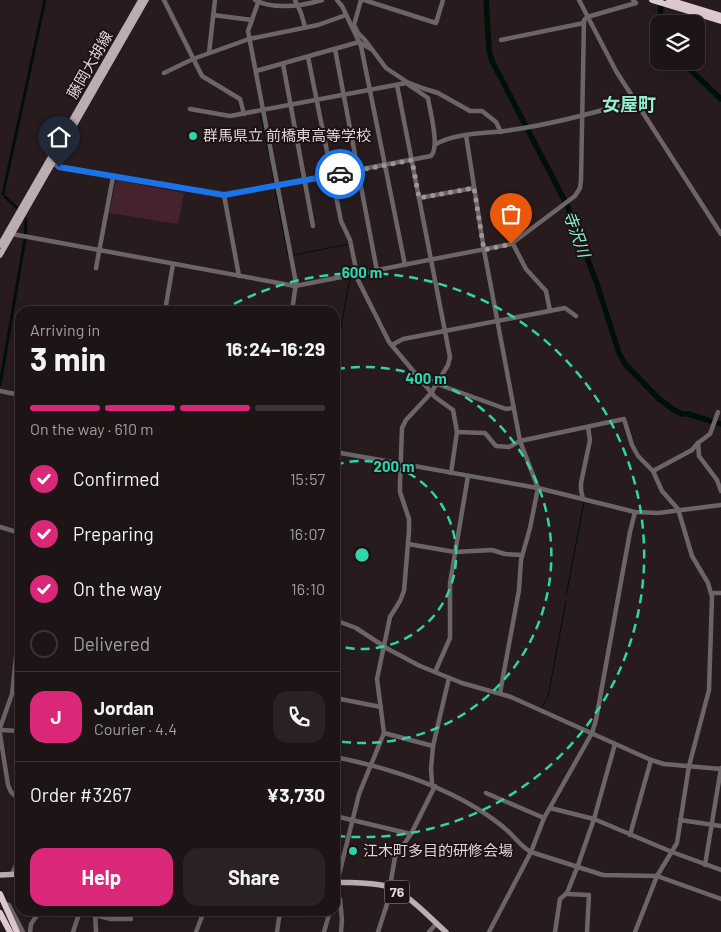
<!DOCTYPE html>
<html lang="en">
<head>
<meta charset="utf-8">
<style>
	body { margin:0; font-family:Barlow,"Noto Sans JP",sans-serif; background:#2a2123; color:#f1f3f6; height:100vh; display:flex; flex-direction:column; font-size:19px; white-space:nowrap }
	* { box-sizing:border-box; margin:0 }
	p { font-size:16px; color:#a09ea1 }
	.icon { flex:none; width:28px; height:28px; fill:none; stroke:currentColor; stroke-width:2; stroke-linecap:round; stroke-linejoin:round }
	.map { position:relative; flex:1; overflow:hidden }
	.panel { position:absolute; left:15px; top:306px; width:325px; height:610px; display:flex; flex-direction:column; background:#1d1416; border-radius:15px; box-shadow:0 5px 20px #0002,0 0 0 1px #3b3335 }
	.panel>* { flex:none }
	.tools { position:absolute; left:650px; top:15px; display:grid; gap:10px }
	.tools a { display:grid; place-items:center; width:55px; height:55px; border-radius:10px; background:#1d1416; box-shadow:0 5px 20px #0002,0 0 0 1px #3b3335; font-size:25px }
	.pin { position:absolute; display:grid; place-items:center; width:42px; height:42px; color:#fff; margin:-51px -21px; border-radius:50% 50% 50% 0; rotate:-45deg; box-shadow:0 0 5px #0007 }
	.pin .icon { rotate:45deg }
	.courier { position:absolute; display:grid; place-items:center; width:50px; height:50px; margin:-25px; border:4px solid #1a73e8; border-radius:50%; background:#fff; color:#222; box-shadow:0 1px 6px #0007 }
	.summary em { font-style:normal; font-weight:700 }
	.summary div { display:flex; flex-direction:column-reverse }
	.summary { display:flex; align-items:center; justify-content:space-between; height:85px; padding:0 15px }
	h1 { font-size:32px; font-weight:700; line-height:38px }
	.bar { display:grid; grid-template-columns:repeat(4,1fr); gap:8px 5px; align-content:center; height:60px; padding:0 15px }
	.bar i { height:6px; border-radius:4px; background:#3b3335 }
	.bar .selected { background:#db2777 }
	.bar p { grid-column:span 4 }
	.line { display:flex; align-items:center; gap:12px; padding:0 15px; border-top:1px solid #3b3335 }
	.line div { flex:1 }
	.round { display:grid; place-items:center; flex:none; width:52px; height:52px; border-radius:15px; background:#2a2123 }
	ol { padding:0 15px; list-style:none }
	li { display:flex; align-items:center; gap:15px; height:55px }
	li p { margin-inline-start:auto }
	li .icon { padding:5px; border-radius:50%; background:#db2777; color:#fff; stroke-width:4 }
	li:last-child { color:#a09ea1 }
	li i { width:28px; height:28px; border:2px solid #3b3335; border-radius:50% }
	.primary-button { display:flex; gap:10px; margin-top:auto; padding:10px 15px }
	.primary-button a { flex:1; height:58px; border-radius:15px; background:#db2777; color:#fff; font-size:20px; font-weight:700; line-height:58px; text-align:center }
	.primary-button a+a { background:#2a2123; color:#f1f3f6 }
	.map>svg:first-child { display:block }
	.green { fill:#45222c }
	.lines { fill:none; stroke-linecap:round; stroke-linejoin:round }
	.stream { stroke:#001009; stroke-width:1 }
	.canal { stroke:#001009; stroke-width:3 }
	.river { stroke:#001009; stroke-width:5.5 }
	.minor { stroke:#6c6567; stroke-width:4.5 }
	.major { stroke:#bcadb1; stroke-width:5.5 }
	.highway { stroke:#dccace; stroke-width:6 }
	.done { stroke:#9f9496; stroke-width:5; stroke-dasharray:0 9 }
	.route { stroke:#1a73e8; stroke-width:6 }
	.ring { fill:none; stroke:#2fd4aa; stroke-width:2.5; stroke-dasharray:9 6 }
	.poi-dot { fill:#2fd4aa; stroke:#1e1115; stroke-width:2 }
	.labels { text-anchor:middle; stroke-width:4; stroke-linejoin:round; paint-order:stroke }
	.shield { fill:#1e1115; stroke:#a59a9d; stroke-width:1 }
	.shield-label { font-size:14px; font-weight:bold; fill:#dfd5d7 }
	.street-label { font-size:15px; fill:#dfd5d7; stroke:#1e1115 }
	.poi-label { font-size:15px; fill:#dfd5d7; stroke:#1e1115; text-anchor:start }
	.water-label { font-size:16px; font-style:italic; fill:#84f1ce; stroke:#1e1115 }
	.quarter-label { font-size:18px; font-weight:bold; fill:#90edce; stroke:#1e1115 }
	.centre { fill:#2fd4aa; stroke:#1e1115; stroke-width:2.5 }
	.ring-label { font-size:15px; text-anchor:middle; font-weight:bold; fill:#2fd4aa; stroke:#1e1115; stroke-width:4; stroke-linejoin:round; paint-order:stroke }
</style>
</head>
<body>
<div class="map">
<svg width="721" height="932" viewBox="0 0 721 932">
	<rect width="100%" height="100%" fill="#271b1e"/>
	<polygon class="green" points="116,180 184,193 178,224 109,213"/>
	<g class="lines">
		<g class="stream">
			<polyline points="238,100 240,108"/>
			<polyline points="260,113 269,155"/>
			<polyline points="271,163 274,183"/>
			<polyline points="275,189 288,256"/>
			<polyline points="294,255 349,244"/>
			<polyline points="353,265 354,272"/>
			<polyline points="372,313 386,340"/>
			<polyline points="335,359 350,278 355,278"/>
			<polyline points="450,468 449,470 488,477"/>
			<polyline points="566,596 584,502"/>
			<polyline points="541,708 548,697 566,601"/>
		</g>
		<g class="canal">
			<polyline points="3,194 45,0"/>
			<polyline points="5,197 17,208"/>
			<polyline points="0,385 25,239 26,219"/>
		</g>
		<g class="river">
			<polyline points="486,0 489,50 492,61 568,207 597,284 619,353 625,364 659,399 674,410 682,414 688,414 721,424"/>
			<polyline points="662,0 660,16 662,24"/>
			<polyline points="681,61 721,99"/>
		</g>
		<g class="minor">
			<polyline points="164,0 202,76 240,99 244,114"/>
			<path d="M255 0C274 10 302 6 322 0"/>
			<polyline points="259,0 248,31 296,283 292,311"/>
			<polyline points="295,0 301,13 305,27"/>
			<polyline points="337,0 342,6 361,46 405,265"/>
			<polyline points="361,0 354,25 358,33 365,40 386,68 407,82 422,88 438,93 470,111 482,111 496,122 501,132"/>
			<polyline points="364,0 436,23 443,0"/>
			<polyline points="579,0 616,71 721,234"/>
			<polyline points="213,15 252,20"/>
			<polyline points="501,40 584,23"/>
			<polyline points="335,49 377,271"/>
			<polyline points="209,53 215,0"/>
			<polyline points="308,57 341,221 350,240 357,274"/>
			<polyline points="283,64 313,226"/>
			<polyline points="256,71 359,42 371,49"/>
			<polyline points="164,73 193,59 249,39 318,25 346,15"/>
			<polyline points="466,135 484,250 520,441 538,488 530,528 521,560 519,590 500,693"/>
			<path d="M436 144C458 132 487 134 511 130 554 124 594 113 635 101"/>
			<path d="M50 162 59 167 82 171 224 195 431 156C440 147 430 111 428 98L406 83 230 116 190 109"/>
			<polyline points="224,195 239,276"/>
			<polyline points="419,198 474,188"/>
			<polyline points="12,234 295,286 511,244 575,196 580,188 581,180 584,20 587,17 636,3 633,0"/>
			<polyline points="513,244 526,269 546,291 550,311"/>
			<polyline points="96,268 113,177"/>
			<polyline points="355,274 389,342 435,397 453,410 457,432 451,473"/>
			<polyline points="165,311 173,264"/>
			<polyline points="392,345 403,339 565,308 576,316"/>
			<polyline points="437,384 506,409 513,408"/>
			<polyline points="0,391 20,395"/>
			<polyline points="457,432 485,433 496,446 509,447 520,441 624,419 632,445 638,456 653,471 662,491 678,509 692,556 708,583 712,597 709,690 689,766 677,843 657,876 635,932"/>
			<polyline points="698,443 699,456 717,480 721,491"/>
			<polyline points="335,452 538,488 635,512 658,513 721,505"/>
			<polyline points="653,471 692,450 698,443 710,434 718,412"/>
			<polyline points="583,499 581,490 581,483 590,440 588,427"/>
			<polyline points="0,527 20,533"/>
			<polyline points="408,544 455,552 492,550 505,554 522,555"/>
			<polyline points="711,593 721,593"/>
			<polyline points="335,620 356,628 388,649 420,666 462,683 511,697 651,760 664,764 721,769"/>
			<polyline points="435,672 450,638 450,583 468,476"/>
			<polyline points="335,698 381,707"/>
			<polyline points="0,728 12,694 17,648 20,644"/>
			<polyline points="0,730 20,731"/>
			<polyline points="384,733 433,746"/>
			<polyline points="0,734 8,785 11,792 20,800"/>
			<path d="M335 757C385 767 434 782 478 809 489 816 502 825 511 834 518 841 522 847 531 852L603 875 657 876 721 899"/>
			<polyline points="432,784 431,768 433,746 449,678"/>
			<polyline points="486,793 544,818"/>
			<polyline points="550,808 594,819 672,852 721,870"/>
			<polyline points="335,816 411,834"/>
			<polyline points="680,820 721,826"/>
			<polyline points="630,835 651,760"/>
			<polyline points="705,865 721,768"/>
			<polyline points="12,874 20,857"/>
			<polyline points="335,891 359,794 384,733 377,679 390,617 400,601 404,591 409,531 409,519 400,492 400,483 402,428 406,420 431,393 448,365 450,357 397,85"/>
			<polyline points="566,894 589,895 587,932"/>
			<polyline points="335,897 340,899 342,920 341,932"/>
			<polyline points="5,904 9,905 23,932"/>
			<polyline points="95,911 96,932"/>
			<polyline points="95,915 111,919 131,919"/>
			<polyline points="30,932 31,924 40,911"/>
			<polyline points="73,932 80,911"/>
			<polyline points="196,932 204,911"/>
			<polyline points="277,932 280,911"/>
			<polyline points="324,932 330,911"/>
			<polyline points="378,932 387,904 395,857 411,834 435,786"/>
			<polyline points="429,932 436,924"/>
			<polyline points="489,932 531,852 544,818 592,733 596,720 630,532 635,512"/>
			<polyline points="555,932 560,899 567,893 577,868 594,819 615,744"/>
		</g>
		<g class="major">
			<polyline points="0,245 141,0"/>
			<polyline points="0,255 146,0"/>
			<polyline points="0,875 20,874"/>
			<path d="M335 882C352 883 370 882 386 886 407 892 430 918 446 932"/>
		</g>
		<g class="highway">
			<polyline points="652,0 721,21"/>
			<polyline points="669,0 721,16"/>
			<polyline points="0,894 17,932"/>
			<polyline points="0,913 10,932"/>
		</g>
	</g>
	<g class="lines">
		<polyline class="done" points="340,174 412,160 419,198 474,188 484,250 511,244"/>
		<polyline class="route" points="59,167 224,195 340,174"/>
	</g>
	<g class="ring">
		<path d="M335 465A94 94 0 1 1 335 645"/>
		<path d="M336 369A188 188 0 1 1 336 741"/>
		<path d="M221 311A282 282 0 1 1 337 836"/>
	</g>
	<g class="poi-dot">
		<circle cx="193" cy="136" r="5"/>
		<circle cx="353" cy="851" r="5"/>
	</g>
	<g class="labels">
		<rect class="shield" x="384.5" y="880.5" width="25" height="23" rx="4"/>
		<g class="shield-label">
			<text x="397" y="897">76</text>
		</g>
		<g class="street-label">
			<text transform="translate(90 65) rotate(-60)" y="5">藤岡大胡線</text>
		</g>
		<g class="poi-label">
			<text x="203" y="141">群馬県立 前橋東高等学校</text>
			<text x="363" y="856">江木町多目的研修会場</text>
		</g>
		<g class="water-label">
			<text transform="translate(577 234) rotate(70)" y="6">寺沢川</text>
		</g>
		<g class="quarter-label">
			<text x="629" y="111">女屋町</text>
		</g>
	</g>
	<circle cx="362" cy="555" r="8" class="centre"/>
	<g class="ring-label">
		<text x="362" y="278">600 m</text>
		<text x="426" y="384">400 m</text>
		<text x="394" y="472">200 m</text>
	</g>
</svg>
<div class="tools">
<a><svg class="icon" aria-label="layers" viewBox="0 0 24 24"><path d="M12 4l9 5-9 5-9-5zM3 14l9 5 9-5"/></svg></a>
</div>
<div class="pin" style="left:511px;top:244px;background:#ea580c"><svg class="icon" aria-label="bag" viewBox="0 0 24 24"><path d="M5 8h14l-1 12H6zM9 8a3 3 0 0 1 6 0"/></svg></div>
<div class="pin" style="left:59px;top:167px;background:#1f2937"><svg class="icon" aria-label="home" viewBox="0 0 24 24"><path d="M3 11l9-7 9 7M6 9v11h12V9"/></svg></div>
<div class="courier" style="left:340px;top:174px"><svg class="icon" aria-label="car" viewBox="0 0 24 24"><path d="M5 17H2v-5l4-1 3-4h7l3 4 3 1v5h-3M9 17h6M6 11h13"/><circle cx="7" cy="17" r="2"/><circle cx="17" cy="17" r="2"/></svg></div>
<section class="panel">
<div class="summary"><div><h1>3 min</h1><p>Arriving in</p></div><em>16:24–16:29</em></div>
<div class="bar"><i class="selected"></i><i class="selected"></i><i class="selected"></i><i></i><p>On the way · 610 m</p></div>
<ol>
<li><svg class="icon" aria-label="check" viewBox="0 0 24 24"><path d="M5 12l5 5 9-10"/></svg>Confirmed<p>15:57</p></li>
<li><svg class="icon" aria-label="check" viewBox="0 0 24 24"><path d="M5 12l5 5 9-10"/></svg>Preparing<p>16:07</p></li>
<li><svg class="icon" aria-label="check" viewBox="0 0 24 24"><path d="M5 12l5 5 9-10"/></svg>On the way<p>16:10</p></li>
<li><i></i>Delivered</li>
</ol>
<div class="line" style="height:90px"><b class="round" style="background:#db2777;color:#fff">J</b><div><b>Jordan</b><p>Courier · 4.4</p></div><a class="round"><svg class="icon" aria-label="phone" viewBox="0 0 24 24"><path d="M5 4h4l2 5-3 2q2 4 5 5l2-3 5 2v4C11 20 4 13 5 4z"/></svg></a></div>
<div class="line" style="height:65px"><div>Order #3267</div><b>¥3,730</b></div>
<div class="primary-button"><a>Help</a><a>Share</a></div>
</section>
</div>
</body>
</html>
